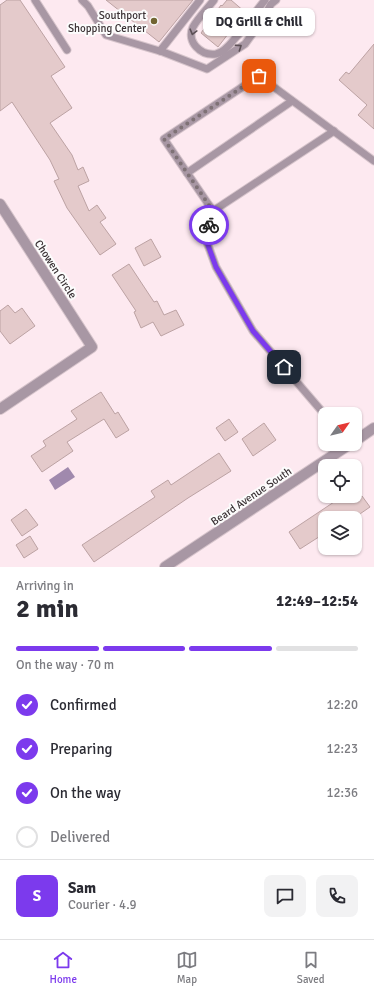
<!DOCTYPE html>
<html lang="en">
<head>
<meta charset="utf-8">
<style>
	body { margin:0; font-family:Signika,sans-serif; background:#f2f2f3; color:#2b2b33; height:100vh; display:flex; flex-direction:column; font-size:15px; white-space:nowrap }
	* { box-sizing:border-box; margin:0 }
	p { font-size:13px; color:#7c7c81 }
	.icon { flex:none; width:22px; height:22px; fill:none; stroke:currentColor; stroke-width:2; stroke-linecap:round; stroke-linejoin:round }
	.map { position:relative; height:567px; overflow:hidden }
	.drawer { display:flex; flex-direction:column; background:#fff; flex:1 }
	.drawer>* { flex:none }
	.needle { width:26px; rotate:56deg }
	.fabs { position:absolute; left:318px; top:407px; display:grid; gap:8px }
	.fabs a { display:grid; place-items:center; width:44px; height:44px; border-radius:8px; background:#fff; box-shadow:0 1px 3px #0004; font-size:20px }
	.pin { position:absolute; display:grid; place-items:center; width:34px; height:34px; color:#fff; margin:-17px; border-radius:8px; box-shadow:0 2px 6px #0006 }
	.courier { position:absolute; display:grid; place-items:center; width:40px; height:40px; margin:-20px; border:3px solid #7c3aed; border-radius:50%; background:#fff; color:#222; box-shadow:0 1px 5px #0007 }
	.bubble { position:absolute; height:28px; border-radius:8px; background:#fff; box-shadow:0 1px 3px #0004; font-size:13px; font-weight:700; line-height:28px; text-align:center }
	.overview em { font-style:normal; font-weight:700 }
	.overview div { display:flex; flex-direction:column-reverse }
	.overview { display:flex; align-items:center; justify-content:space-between; height:68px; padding:0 16px }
	h1 { font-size:26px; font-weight:700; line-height:30px }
	.bar { display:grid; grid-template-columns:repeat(4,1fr); gap:6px 4px; align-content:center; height:48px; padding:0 16px }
	.bar i { height:5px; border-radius:3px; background:#e1e1e2 }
	.bar .selected { background:#7c3aed }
	.bar p { grid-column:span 4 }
	.line { display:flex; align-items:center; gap:10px; padding:0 16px; border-top:1px solid #e1e1e2 }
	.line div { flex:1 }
	.round { display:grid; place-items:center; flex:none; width:42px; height:42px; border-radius:8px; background:#f2f2f3 }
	ol { padding:0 16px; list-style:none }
	li { display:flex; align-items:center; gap:12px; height:44px }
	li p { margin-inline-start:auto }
	li .icon { padding:4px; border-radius:50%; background:#7c3aed; color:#fff; stroke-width:4 }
	li:last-child { color:#7c7c81 }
	li i { width:22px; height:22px; border:2px solid #e1e1e2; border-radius:50% }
	.tabs { display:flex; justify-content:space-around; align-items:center; height:56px; border-top:1px solid #e1e1e2; background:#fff; font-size:11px; color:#7c7c81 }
	.tabs a { display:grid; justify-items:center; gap:2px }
	.tabs .selected { color:#7c3aed }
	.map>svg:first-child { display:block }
	.water { fill:#a089ad }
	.building { fill:#e4cacb; stroke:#bca2a3 }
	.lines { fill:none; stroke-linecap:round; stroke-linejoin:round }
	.service-casing { stroke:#d6c4cb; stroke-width:9 }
	.minor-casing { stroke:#d6c4cb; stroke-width:12 }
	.service { stroke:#a897a4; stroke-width:7 }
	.minor { stroke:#a897a4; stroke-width:10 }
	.oneway { stroke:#5c5056 }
	.done { stroke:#7f7276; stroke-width:4; stroke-dasharray:0 7.2 }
	.route { stroke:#7c3aed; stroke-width:5 }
	.poi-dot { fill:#716532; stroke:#fcfcfc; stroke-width:1.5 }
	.labels { text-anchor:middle; stroke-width:4; stroke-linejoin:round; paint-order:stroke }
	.poi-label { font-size:11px; fill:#3b3235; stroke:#fcfcfc; text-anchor:end }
	.street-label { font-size:11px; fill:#3b3235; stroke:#fcfcfc }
</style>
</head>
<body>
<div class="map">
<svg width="374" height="567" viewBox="0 0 374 567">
	<rect width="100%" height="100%" fill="#fde9f0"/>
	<polygon class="water" points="68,467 75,477 55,490 49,480"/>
	<g class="building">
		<polygon points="7,0 20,0 65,67 51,76 72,108 50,123 72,155 78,170 83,167 89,181 78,186 89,211 97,205 106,218 100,222 116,244 100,255 67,208 54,181 59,179 50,160 12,102 0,111 0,5"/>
		<polygon points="106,0 193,0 159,42"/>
		<polygon points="227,0 231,0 245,12 218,47 201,33 221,5 222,6"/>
		<polygon points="374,44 374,129 358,115 367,105 339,80 346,72 349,74"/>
		<polygon points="151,239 161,257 144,266 135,248"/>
		<polygon points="129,264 154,302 157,301 164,315 176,310 184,325 161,336 153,322 141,328 134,312 136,311 112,275"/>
		<polygon points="8,305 15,313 22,308 35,326 10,344 0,331 0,311"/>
		<polygon points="101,392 115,414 118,412 129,430 116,438 104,419 67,442 73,451 42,472 31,456 46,446 43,441 77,419 71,411"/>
		<polygon points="229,419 238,432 225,441 216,428"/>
		<polygon points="264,423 276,440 253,456 242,439"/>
		<polygon points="219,453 231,471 188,498 94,562 82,545 155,497 151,491 168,480 171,485"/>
		<polygon points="343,496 362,496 370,507 354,518 325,518 325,533 300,549 289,532"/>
		<polygon points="26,509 38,525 22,536 11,520"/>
		<polygon points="30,536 38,549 24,558 16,545"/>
	</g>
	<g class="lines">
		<defs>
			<g id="service">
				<polyline points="35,0 67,50"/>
				<polyline points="82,0 88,6 106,35 163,52 207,69 245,44 263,19 271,4 276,0"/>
				<path d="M214 0C207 9 198 18 193 27 186 42 201 56 216 54 226 52 232 41 239 34"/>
				<polyline points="243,28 265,0"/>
				<polyline points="160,51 200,0"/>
				<polyline points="187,173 292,101"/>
				<polyline points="213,211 334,131"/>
				<polyline points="325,415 253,331 216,267 205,237 213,211 164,139 259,76 374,161"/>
			</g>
			<g id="minor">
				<polyline points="0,204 92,347 0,409"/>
				<polyline points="355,441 374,428"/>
				<polyline points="165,567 350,444"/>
			</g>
		</defs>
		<use href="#service" class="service-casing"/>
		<use href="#minor" class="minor-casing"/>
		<use href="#service" class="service"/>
		<use href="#minor" class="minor"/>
	</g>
	<defs><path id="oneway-chevron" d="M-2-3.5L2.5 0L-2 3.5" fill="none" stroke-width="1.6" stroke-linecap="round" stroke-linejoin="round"/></defs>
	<g class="oneway">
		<use href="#oneway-chevron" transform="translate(193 32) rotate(105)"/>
		<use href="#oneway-chevron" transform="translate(239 47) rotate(-34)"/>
	</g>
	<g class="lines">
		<polyline class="done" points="209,225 213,211 164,139 259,76"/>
		<polyline class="route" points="209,225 205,237 216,267 253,331 284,367"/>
	</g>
	<circle class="poi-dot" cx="154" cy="21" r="4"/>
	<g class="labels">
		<g class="poi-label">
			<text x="146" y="19">Southport<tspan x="146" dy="13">Shopping Center</tspan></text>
		</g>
		<g class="street-label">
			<text transform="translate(56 269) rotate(57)" y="4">Chowen Circle</text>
			<text transform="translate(251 496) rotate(-34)" y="4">Beard Avenue South</text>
		</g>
	</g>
</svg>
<div class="fabs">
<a><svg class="needle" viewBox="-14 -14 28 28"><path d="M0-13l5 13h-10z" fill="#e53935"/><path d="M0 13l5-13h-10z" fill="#7c7c81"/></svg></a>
<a><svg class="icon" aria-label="locate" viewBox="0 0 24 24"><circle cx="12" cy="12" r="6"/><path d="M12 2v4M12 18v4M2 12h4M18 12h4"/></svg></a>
<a><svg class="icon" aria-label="layers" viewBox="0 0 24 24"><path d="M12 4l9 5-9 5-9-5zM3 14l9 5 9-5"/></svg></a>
</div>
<div class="pin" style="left:259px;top:76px;background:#ea580c"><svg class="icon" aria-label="bag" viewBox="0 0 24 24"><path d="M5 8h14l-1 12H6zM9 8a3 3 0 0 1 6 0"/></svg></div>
<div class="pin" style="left:284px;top:367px;background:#1f2937"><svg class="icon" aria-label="home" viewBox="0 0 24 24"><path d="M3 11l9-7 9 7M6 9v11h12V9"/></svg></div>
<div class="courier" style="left:209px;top:225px"><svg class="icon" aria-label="bike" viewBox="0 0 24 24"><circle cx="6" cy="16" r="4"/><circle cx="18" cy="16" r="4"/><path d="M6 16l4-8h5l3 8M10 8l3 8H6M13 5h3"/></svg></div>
<div class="bubble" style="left:203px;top:8px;width:112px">DQ Grill &amp; Chill</div>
</div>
<section class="drawer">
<div class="overview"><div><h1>2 min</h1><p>Arriving in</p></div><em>12:49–12:54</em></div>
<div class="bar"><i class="selected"></i><i class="selected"></i><i class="selected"></i><i></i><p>On the way · 70 m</p></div>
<ol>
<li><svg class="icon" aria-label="check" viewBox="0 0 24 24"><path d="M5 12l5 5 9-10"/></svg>Confirmed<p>12:20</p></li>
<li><svg class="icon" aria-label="check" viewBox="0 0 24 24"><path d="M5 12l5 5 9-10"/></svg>Preparing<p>12:23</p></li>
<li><svg class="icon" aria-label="check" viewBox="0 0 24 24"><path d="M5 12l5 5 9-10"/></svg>On the way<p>12:36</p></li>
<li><i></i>Delivered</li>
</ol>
<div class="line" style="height:72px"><b class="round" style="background:#7c3aed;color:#fff">S</b><div><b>Sam</b><p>Courier · 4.9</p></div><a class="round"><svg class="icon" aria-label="chat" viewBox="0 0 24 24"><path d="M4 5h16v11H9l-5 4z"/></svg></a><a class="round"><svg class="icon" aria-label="phone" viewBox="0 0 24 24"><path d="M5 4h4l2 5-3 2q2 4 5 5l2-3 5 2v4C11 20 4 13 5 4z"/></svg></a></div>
</section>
<nav class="tabs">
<a class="selected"><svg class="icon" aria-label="home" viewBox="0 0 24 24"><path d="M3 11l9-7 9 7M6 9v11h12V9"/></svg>Home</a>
<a><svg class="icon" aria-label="map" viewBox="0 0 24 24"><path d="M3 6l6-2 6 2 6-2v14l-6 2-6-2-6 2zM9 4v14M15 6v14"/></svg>Map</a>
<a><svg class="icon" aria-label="saved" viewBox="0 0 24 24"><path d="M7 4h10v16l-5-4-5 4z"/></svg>Saved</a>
</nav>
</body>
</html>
